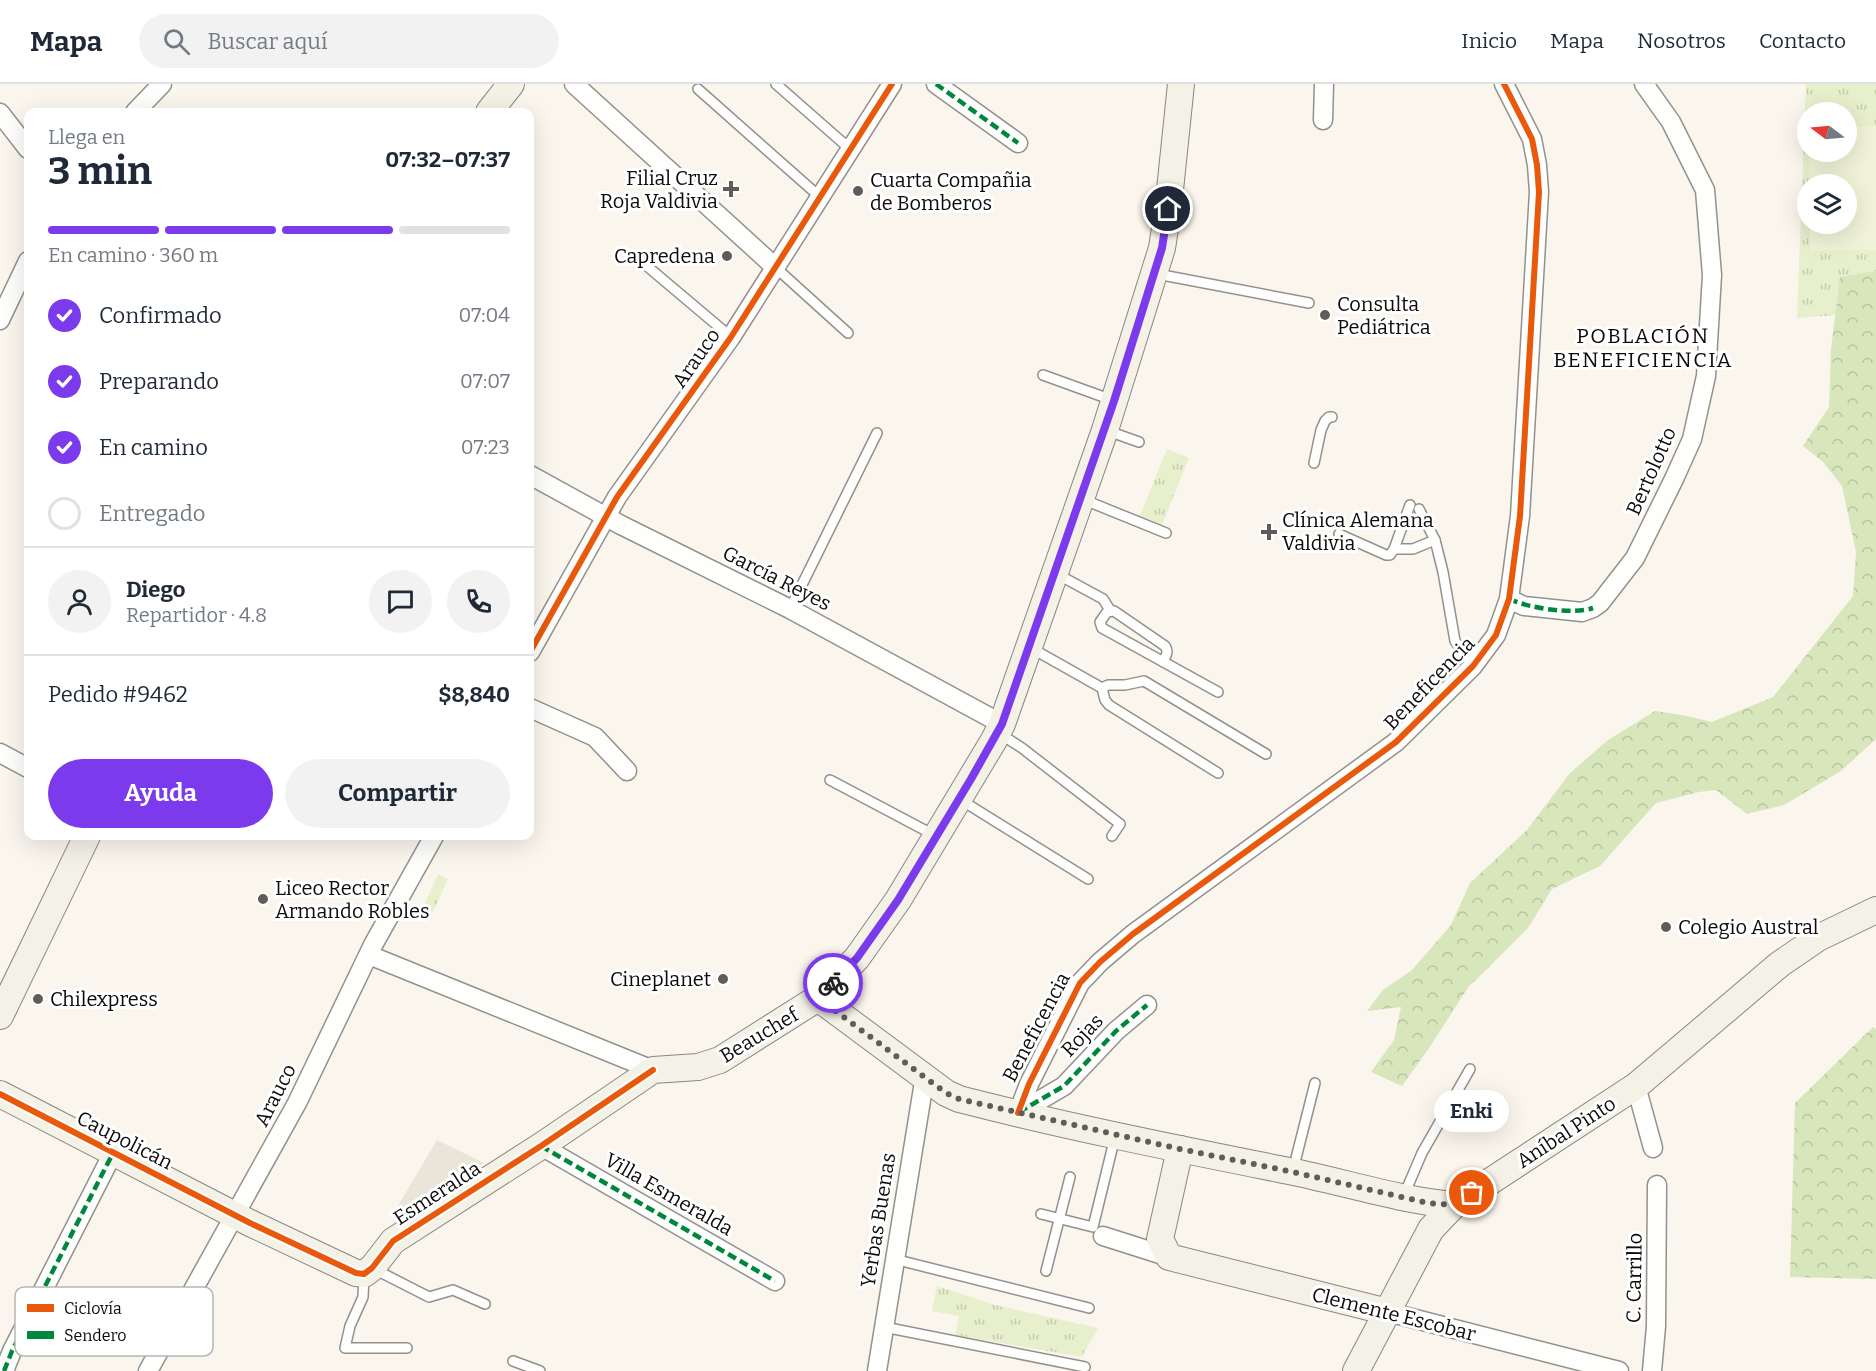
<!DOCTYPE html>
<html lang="es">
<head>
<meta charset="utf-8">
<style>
	body { margin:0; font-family:Bitter,serif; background:#f2f2f3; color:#1f2937; height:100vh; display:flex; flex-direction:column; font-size:22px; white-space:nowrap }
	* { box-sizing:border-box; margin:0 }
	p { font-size:20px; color:#747a83 }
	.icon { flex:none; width:33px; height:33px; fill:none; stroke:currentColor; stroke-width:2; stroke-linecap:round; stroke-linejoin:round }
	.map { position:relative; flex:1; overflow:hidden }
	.details { position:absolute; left:24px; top:24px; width:510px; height:732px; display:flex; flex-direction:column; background:#fff; border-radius:12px; box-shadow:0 6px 24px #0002 }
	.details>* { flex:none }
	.needle { width:39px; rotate:286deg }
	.buttons { position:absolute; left:1797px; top:18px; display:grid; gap:12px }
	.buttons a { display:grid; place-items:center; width:60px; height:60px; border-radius:50%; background:#fff; box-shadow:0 6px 24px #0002; font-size:30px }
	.pin { position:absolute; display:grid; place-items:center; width:51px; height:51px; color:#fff; margin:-26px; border:3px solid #fff; border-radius:50%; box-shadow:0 2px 6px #0007 }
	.courier { position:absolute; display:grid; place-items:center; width:60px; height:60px; margin:-30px; border:4px solid #7c3aed; border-radius:50%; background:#fff; color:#222; box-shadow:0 2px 8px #0007 }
	.bubble { position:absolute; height:42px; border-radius:21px; background:#fff; box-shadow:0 6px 24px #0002; font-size:20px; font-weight:700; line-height:42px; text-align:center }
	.overview em { font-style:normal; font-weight:700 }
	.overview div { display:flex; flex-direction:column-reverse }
	.overview { display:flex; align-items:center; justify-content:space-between; height:102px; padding:0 24px }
	h1 { font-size:39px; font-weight:700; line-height:45px }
	.bar { display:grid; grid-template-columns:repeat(4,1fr); gap:9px 6px; align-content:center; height:72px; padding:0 24px }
	.bar i { height:8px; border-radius:4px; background:#e0e1e3 }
	.bar .current { background:#7c3aed }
	.bar p { grid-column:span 4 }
	.line { display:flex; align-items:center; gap:15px; padding:0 24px; border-top:2px solid #e0e1e3 }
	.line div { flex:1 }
	.round { display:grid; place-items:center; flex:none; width:63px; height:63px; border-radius:32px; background:#f2f2f3 }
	ol { padding:0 24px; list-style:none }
	li { display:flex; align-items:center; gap:18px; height:66px }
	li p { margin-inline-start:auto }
	li .icon { padding:6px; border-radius:50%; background:#7c3aed; color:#fff; stroke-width:4 }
	li:last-child { color:#747a83 }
	li i { width:33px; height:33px; border:3px solid #e0e1e3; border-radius:50% }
	.action { display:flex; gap:12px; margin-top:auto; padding:12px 24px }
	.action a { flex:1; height:69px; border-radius:36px; background:#7c3aed; color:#fff; font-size:24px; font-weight:700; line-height:69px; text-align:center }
	.action a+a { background:#f2f2f3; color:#1f2937 }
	header { display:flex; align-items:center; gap:36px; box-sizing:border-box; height:84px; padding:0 30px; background:#fff; border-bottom:2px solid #e0e1e3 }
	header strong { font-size:28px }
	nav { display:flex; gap:33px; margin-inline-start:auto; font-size:21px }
	.search { width:420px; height:54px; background:#f2f2f3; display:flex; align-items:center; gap:15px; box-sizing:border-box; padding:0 21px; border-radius:33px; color:#747a83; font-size:22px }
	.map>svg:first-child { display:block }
	.grass { fill:url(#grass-tufts); fill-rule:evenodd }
	.forest { fill:url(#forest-crowns) }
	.pitch { fill:#f0f3d7 }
	.plaza { fill:#eae4d9 }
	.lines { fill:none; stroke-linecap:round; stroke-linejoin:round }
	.lane-casing { stroke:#93918d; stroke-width:12 }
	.street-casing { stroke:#93918d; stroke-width:21 }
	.secondary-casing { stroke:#898783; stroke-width:28 }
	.lane { stroke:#fefefc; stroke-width:9 }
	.street { stroke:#fefefc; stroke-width:18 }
	.secondary { stroke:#f4f1e7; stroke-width:26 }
	.quiet { stroke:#00873e; stroke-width:4.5; stroke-dasharray:9 4.5; stroke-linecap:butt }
	.cycleway-casing { stroke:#fff; stroke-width:10 }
	.cycleway { stroke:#e8590c; stroke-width:6 }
	.done { stroke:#5f5d5a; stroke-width:6; stroke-dasharray:0 10.8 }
	.route { stroke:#7c3aed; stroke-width:8 }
	.poi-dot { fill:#5f5d5a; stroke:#fff; stroke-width:2 }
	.labels { text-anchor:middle; stroke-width:6; stroke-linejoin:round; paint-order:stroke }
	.poi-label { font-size:20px; fill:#0b0b0b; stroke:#fff; text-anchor:start }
	.street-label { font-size:20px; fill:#0b0b0b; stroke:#fff }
	.neighbourhood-label { font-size:21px; letter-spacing:1.5px; fill:#0b0b0b; stroke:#fff }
	.key { fill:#fff; stroke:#b6b6b6; stroke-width:1.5 }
	.key-label { font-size:16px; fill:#0b0b0b }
</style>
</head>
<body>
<header>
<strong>Mapa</strong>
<div class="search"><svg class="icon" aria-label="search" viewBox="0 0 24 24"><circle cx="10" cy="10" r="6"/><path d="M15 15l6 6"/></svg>Buscar aquí</div>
<nav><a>Inicio</a><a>Mapa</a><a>Nosotros</a><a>Contacto</a></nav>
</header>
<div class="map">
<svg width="1876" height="1287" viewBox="0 0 1876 1287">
	<defs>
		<pattern id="grass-tufts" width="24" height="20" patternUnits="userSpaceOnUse" patternTransform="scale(1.5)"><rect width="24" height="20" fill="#e7efcd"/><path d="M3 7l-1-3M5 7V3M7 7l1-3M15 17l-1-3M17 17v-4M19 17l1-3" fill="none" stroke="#c5ccaf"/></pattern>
		<pattern id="forest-crowns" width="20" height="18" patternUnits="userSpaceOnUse" patternTransform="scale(1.5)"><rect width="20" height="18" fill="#d8e6bb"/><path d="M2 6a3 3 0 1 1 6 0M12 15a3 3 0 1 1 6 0" fill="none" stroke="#b8c49f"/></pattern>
	</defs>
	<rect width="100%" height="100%" fill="#faf6ed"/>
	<g class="grass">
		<path d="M1806 0H1876V228L1797 234ZM1808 28H1846V68H1808ZM1808 100H1846V140H1808Z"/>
		<polygon points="1167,365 1189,374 1162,441 1140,432"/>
		<polygon points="438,790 448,795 431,832 421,828"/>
		<polygon points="937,1202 995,1221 1098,1244 1082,1273 955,1251 959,1232 932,1227"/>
	</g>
	<g class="forest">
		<polygon points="1876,187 1876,655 1841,687 1784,721 1747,730 1716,706 1699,708 1656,719 1600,782 1552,805 1528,844 1481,891 1469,902 1431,961 1402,1002 1371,988 1394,956 1401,923 1367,927 1383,906 1412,886 1451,841 1470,799 1527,746 1570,689 1608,656 1655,627 1682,631 1712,638 1773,613 1853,512 1856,468 1842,402 1823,378 1803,362 1829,323 1831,265 1840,193"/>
		<polygon points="1873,943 1876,945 1876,1195 1790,1193 1795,1019"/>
	</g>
	<polygon class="pitch" points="1876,42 1876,166 1810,167 1810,140 1846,140 1846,100 1809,100 1809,68 1846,68 1847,43"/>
	<polygon class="plaza" points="437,1056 484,1079 396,1132 393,1130"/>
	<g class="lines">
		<defs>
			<g id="lane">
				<polyline points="776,0 850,65"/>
				<polyline points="698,5 820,113"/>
				<polyline points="635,172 731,253"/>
				<polyline points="775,183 848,249"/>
				<polyline points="1157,190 1309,219"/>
				<polyline points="1043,291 1112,316"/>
				<polyline points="1108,347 1139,358"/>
				<polyline points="1314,379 1321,346 1325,337 1329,333 1332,333"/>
				<polyline points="1082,415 1166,449"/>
				<polyline points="1419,425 1435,456 1443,488 1455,557 1473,582"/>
				<polyline points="1339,450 1386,471 1390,471 1394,465 1410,421"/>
				<polyline points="1394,465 1413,465 1435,456"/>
				<polyline points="1057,490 1103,515 1110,526"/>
				<polyline points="790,525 877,349"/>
				<polyline points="1031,564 1102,604 1105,616 1109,621 1218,689"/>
				<path d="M1163 578C1166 572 1169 568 1165 562L1114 527 1107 528 1100 538 1102 544 1218 608"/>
				<polyline points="1102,604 1108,601 1125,601 1144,597 1266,670"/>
				<polyline points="1000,650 1022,664 1120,740 1112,752"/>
				<polyline points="830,696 934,751"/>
				<polyline points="961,716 1088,795"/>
				<polyline points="1293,1086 1315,999"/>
				<polyline points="1404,1111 1422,1069 1470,985"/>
				<polyline points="1041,1130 1093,1143 1115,1053"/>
				<polyline points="894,1175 1089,1224"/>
				<polyline points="374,1185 429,1213 453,1206 485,1220"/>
				<polyline points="1046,1187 1070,1093"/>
				<polyline points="364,1192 363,1213 350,1242 345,1264 407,1264"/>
				<polyline points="884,1243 1085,1283"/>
				<polyline points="513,1277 540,1287"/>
			</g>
			<g id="street">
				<polyline points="574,0 775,183"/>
				<polyline points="936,0 1018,59"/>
				<polyline points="135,28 162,0"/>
				<polyline points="0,29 28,65"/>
				<polyline points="1323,36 1324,0"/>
				<polyline points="0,236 28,177"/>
				<polyline points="530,391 621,441 790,525 1002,640"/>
				<polyline points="1509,515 1524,522 1582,528 1593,524 1600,519 1635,474 1674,395 1692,355 1706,292 1712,191 1705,106 1671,38 1644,0"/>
				<polyline points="530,568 617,413 731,253 892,0"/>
				<polyline points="530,624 595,653 627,687"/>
				<polyline points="0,669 28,684"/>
				<polyline points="369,871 653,986"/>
				<polyline points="1636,1002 1653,1064"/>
				<polyline points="1018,1029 1029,1000 1080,899 1100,878 1133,850 1396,658 1473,582 1496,551 1509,515 1520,432 1539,108 1537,81 1532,55 1504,0"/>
				<polyline points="1018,1029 1064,1002 1116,947 1147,921"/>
				<polyline points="541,1062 775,1197"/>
				<polyline points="1103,1152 1169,1173"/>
				<polyline points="1388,1228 1619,1287"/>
				<polyline points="4,1287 12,1267 113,1069"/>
				<polyline points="148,1287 297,1019 373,861 434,752"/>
				<polyline points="877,1287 923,1004 926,993"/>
				<polyline points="1652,1287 1656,1242 1657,1101"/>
			</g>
			<g id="secondary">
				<polyline points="489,28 511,0"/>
				<path d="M818 914 946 1009 959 1015C1068 1043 1179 1065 1289 1087 1344 1098 1398 1116 1454 1121"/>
				<polyline points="0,932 87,752"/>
				<polyline points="0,1010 250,1139 356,1189 364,1190 372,1184 393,1157 541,1062 653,986 698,983 720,976 818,914 857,874 898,816 994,656 1002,640 1105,346 1162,164 1168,125 1181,0"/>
				<polyline points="1180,1065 1160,1155 1169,1173 1388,1228"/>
				<polyline points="1356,1287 1431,1145 1454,1121 1636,1002 1780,880 1818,854 1876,826"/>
			</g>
		</defs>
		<use href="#lane" class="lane-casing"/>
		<use href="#street" class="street-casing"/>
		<use href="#secondary" class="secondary-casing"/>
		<use href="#lane" class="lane"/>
		<use href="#street" class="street"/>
		<use href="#secondary" class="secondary"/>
		<g class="quiet">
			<polyline points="936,0 1018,59"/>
			<path d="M1509 515C1529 524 1572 531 1593 524"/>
			<polyline points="1019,1028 1064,1002 1116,947 1147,921"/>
			<polyline points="541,1062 775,1197"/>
			<polyline points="4,1287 12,1267 113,1069"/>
		</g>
		<defs>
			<g id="cycleway">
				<polyline points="530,568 617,413 731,253 892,0"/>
				<polyline points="0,1010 250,1139 356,1189 364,1190 372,1184 393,1157 541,1062 653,986"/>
				<polyline points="1018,1029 1029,1000 1080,899 1100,878 1133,850 1396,658 1473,582 1496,551 1509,515 1520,432 1539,108 1537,81 1532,55 1504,0"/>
			</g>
		</defs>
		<use href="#cycleway" class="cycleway-casing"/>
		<use href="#cycleway" class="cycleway"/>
	</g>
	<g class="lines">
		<polyline class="done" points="833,899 818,914 946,1009 959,1015 1180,1065 1293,1088 1428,1119 1454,1121 1472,1109"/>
		<polyline class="route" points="833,899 857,874 898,816 971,695 1002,640 1114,317 1162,164 1168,125"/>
	</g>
	<g class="poi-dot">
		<path d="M728 96h6v6h6v6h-6v6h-6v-6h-6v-6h6z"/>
		<circle cx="858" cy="107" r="6"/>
		<circle cx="727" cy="172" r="6"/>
		<circle cx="1325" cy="231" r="6"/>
		<path d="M1266 439h6v6h6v6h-6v6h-6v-6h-6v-6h6z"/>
		<circle cx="263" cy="815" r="6"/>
		<circle cx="1666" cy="843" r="6"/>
		<circle cx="723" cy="895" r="6"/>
		<circle cx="38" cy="915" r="6"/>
	</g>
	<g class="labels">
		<g class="poi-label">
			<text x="718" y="101" text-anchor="end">Filial Cruz<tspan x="718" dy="23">Roja Valdivia</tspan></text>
			<text x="870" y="103">Cuarta Compañia<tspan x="870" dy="23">de Bomberos</tspan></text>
			<text x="715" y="179" text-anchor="end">Capredena</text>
			<text x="1337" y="227">Consulta<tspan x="1337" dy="23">Pediátrica</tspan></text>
			<text x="1282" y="443">Clínica Alemana<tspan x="1282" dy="23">Valdivia</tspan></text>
			<text x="275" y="811">Liceo Rector<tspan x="275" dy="23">Armando Robles</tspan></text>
			<text x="1678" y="850">Colegio Austral</text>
			<text x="711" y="902" text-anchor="end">Cineplanet</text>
			<text x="50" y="922">Chilexpress</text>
		</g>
		<g class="street-label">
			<text transform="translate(696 274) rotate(-55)" y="7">Arauco</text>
			<text transform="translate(1651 387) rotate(-66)" y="7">Bertolotto</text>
			<text transform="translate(777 494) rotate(27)" y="7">García Reyes</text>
			<text transform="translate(1429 599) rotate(-46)" y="7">Beneficencia</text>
			<text transform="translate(1036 943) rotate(-62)" y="7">Beneficencia</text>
			<text transform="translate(759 951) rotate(-31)" y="7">Beauchef</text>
			<text transform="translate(1082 951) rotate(-46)" y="7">Rojas</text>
			<text transform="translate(275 1011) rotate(-63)" y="7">Arauco</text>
			<text transform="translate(1566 1048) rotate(-33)" y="7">Aníbal Pinto</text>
			<text transform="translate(125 1056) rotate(27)" y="7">Caupolicán</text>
			<text transform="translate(437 1109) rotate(-33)" y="7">Esmeralda</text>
			<text transform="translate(669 1110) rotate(30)" y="7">Villa Esmeralda</text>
			<text transform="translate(878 1136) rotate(-81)" y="7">Yerbas Buenas</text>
			<text transform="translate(1634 1194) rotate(-89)" y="7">C. Carrillo</text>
			<text transform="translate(1394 1230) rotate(14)" y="7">Clemente Escobar</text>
		</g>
		<g class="neighbourhood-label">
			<text x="1643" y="259">POBLACIÓN<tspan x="1643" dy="24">BENEFICIENCIA</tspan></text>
		</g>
	</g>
	<rect x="15" y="1203" width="198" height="69" rx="9" class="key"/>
	<rect x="27" y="1220" width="27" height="8" fill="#e8590c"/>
	<rect x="27" y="1247" width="27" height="8" fill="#00873e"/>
	<g class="key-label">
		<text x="64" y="1230">Ciclovía</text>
		<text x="64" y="1257">Sendero</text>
	</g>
</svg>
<div class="buttons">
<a><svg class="needle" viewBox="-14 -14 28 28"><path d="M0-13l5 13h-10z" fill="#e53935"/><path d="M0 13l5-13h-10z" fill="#747a83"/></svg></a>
<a><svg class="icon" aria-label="layers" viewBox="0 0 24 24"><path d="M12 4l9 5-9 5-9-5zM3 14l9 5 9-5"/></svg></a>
</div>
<div class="pin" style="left:1472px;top:1109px;background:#ea580c"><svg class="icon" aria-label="bag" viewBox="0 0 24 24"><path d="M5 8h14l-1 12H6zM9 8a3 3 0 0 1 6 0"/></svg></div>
<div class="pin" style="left:1168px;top:125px;background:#1f2937"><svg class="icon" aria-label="home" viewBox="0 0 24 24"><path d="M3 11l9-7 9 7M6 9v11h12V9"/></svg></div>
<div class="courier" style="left:833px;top:899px"><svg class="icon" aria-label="bike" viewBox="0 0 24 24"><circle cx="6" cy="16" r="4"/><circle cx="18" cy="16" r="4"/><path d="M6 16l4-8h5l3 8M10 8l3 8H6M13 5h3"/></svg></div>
<div class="bubble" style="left:1434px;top:1006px;width:75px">Enki</div>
<section class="details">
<div class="overview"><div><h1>3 min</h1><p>Llega en</p></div><em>07:32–07:37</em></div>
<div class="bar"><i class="current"></i><i class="current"></i><i class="current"></i><i></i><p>En camino · 360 m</p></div>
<ol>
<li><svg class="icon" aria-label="check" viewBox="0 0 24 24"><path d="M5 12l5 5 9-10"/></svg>Confirmado<p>07:04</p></li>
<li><svg class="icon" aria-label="check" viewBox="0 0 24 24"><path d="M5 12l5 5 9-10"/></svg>Preparando<p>07:07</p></li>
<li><svg class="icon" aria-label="check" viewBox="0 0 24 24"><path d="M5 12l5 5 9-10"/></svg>En camino<p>07:23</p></li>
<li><i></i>Entregado</li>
</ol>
<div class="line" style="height:108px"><a class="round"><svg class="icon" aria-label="person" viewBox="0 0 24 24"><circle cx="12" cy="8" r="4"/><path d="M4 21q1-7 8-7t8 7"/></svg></a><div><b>Diego</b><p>Repartidor · 4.8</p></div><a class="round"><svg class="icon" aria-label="chat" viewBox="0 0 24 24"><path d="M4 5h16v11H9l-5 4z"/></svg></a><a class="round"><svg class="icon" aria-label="phone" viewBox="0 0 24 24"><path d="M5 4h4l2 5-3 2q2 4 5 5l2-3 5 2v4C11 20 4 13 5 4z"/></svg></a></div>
<div class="line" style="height:78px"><div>Pedido #9462</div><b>$8,840</b></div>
<div class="action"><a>Ayuda</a><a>Compartir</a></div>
</section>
</div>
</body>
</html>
